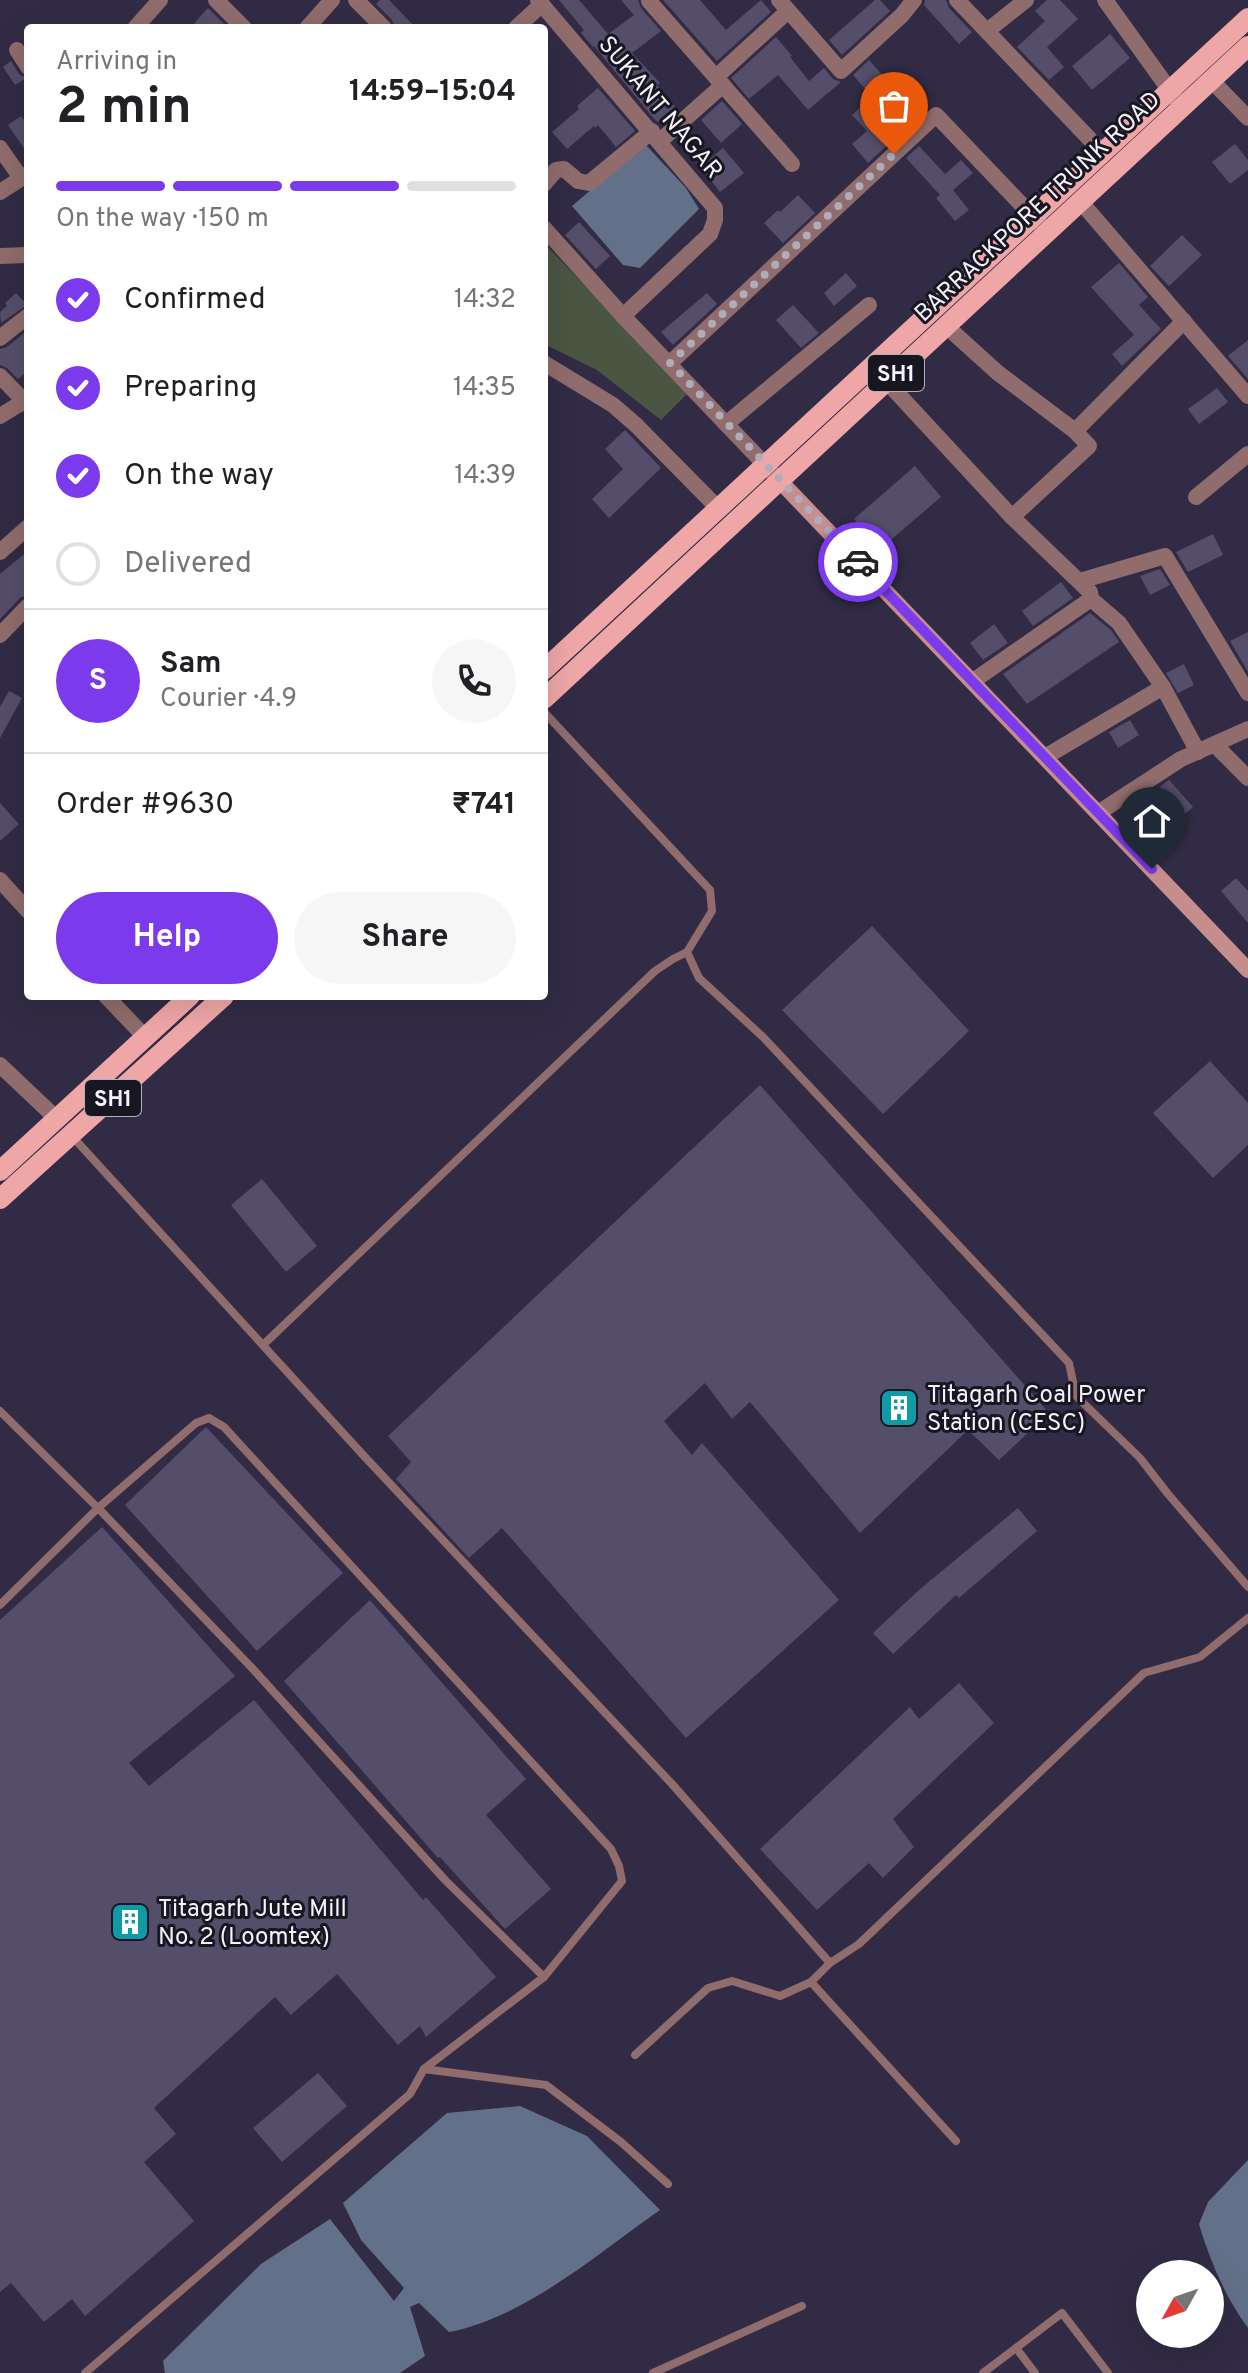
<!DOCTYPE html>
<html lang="en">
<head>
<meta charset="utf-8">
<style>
	body { margin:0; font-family:Overpass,sans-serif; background:#f6f6f6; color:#202124; height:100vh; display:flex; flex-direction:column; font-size:30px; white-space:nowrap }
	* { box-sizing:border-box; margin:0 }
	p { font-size:26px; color:#757577 }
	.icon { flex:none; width:44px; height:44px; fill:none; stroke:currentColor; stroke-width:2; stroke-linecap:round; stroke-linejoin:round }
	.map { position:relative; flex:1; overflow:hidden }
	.side { position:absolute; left:24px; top:24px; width:524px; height:976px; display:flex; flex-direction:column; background:#fff; border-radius:8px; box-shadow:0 8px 32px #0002 }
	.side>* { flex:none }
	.needle { width:52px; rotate:230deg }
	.tools { position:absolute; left:1136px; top:2260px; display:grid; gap:16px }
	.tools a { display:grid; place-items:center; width:88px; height:88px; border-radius:50%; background:#fff; box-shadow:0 8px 32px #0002; font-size:40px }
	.pin { position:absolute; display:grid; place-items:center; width:68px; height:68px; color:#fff; margin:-82px -34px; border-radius:50% 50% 50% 0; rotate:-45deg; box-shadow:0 0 8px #0007 }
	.pin .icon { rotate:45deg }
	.courier { position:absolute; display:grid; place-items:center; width:80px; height:80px; margin:-40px; border:6px solid #7c3aed; border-radius:50%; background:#fff; color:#222; box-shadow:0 2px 10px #0007 }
	.overview em { font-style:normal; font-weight:700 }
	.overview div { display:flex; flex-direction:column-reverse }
	.overview { display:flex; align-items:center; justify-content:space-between; height:136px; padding:0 32px }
	h1 { font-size:52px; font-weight:700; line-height:60px }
	.bar { display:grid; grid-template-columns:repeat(4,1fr); gap:12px 8px; align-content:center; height:96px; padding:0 32px }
	.bar i { height:10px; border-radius:6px; background:#e0e0e0 }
	.bar .on { background:#7c3aed }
	.bar p { grid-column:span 4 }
	.line { display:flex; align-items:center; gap:20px; padding:0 32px; border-top:2px solid #e0e0e0 }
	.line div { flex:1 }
	.round { display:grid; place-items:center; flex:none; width:84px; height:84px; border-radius:42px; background:#f6f6f6 }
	ol { padding:0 32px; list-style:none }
	li { display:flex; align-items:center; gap:24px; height:88px }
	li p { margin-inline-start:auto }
	li .icon { padding:8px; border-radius:50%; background:#7c3aed; color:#fff; stroke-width:4 }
	li:last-child { color:#757577 }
	li i { width:44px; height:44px; border:4px solid #e0e0e0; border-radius:50% }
	.action { display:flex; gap:16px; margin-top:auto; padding:16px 32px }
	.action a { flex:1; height:92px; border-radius:48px; background:#7c3aed; color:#fff; font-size:32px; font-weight:700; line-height:92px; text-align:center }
	.action a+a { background:#f6f6f6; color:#202124 }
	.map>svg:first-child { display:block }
	.green { fill:#4b5642 }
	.water { fill:#637089 }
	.building { fill:#544e6a }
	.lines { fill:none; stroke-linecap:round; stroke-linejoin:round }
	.lane { stroke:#906c6c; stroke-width:8 }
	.street { stroke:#906c6c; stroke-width:16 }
	.secondary { stroke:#c68d8d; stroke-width:16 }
	.primary { stroke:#efa6a7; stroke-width:20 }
	.done { stroke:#b0acbc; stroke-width:8; stroke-dasharray:0 14.4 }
	.route { stroke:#7c3aed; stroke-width:10 }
	.labels { text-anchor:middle; stroke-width:6; stroke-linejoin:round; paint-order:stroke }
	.shield { fill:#181621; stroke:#b2b0ba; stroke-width:2 }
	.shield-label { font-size:22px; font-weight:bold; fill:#f4f2fc }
	.street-label { font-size:24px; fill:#f4f2fc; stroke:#181621 }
	.poi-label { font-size:24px; fill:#f4f2fc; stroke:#181621; text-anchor:start }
</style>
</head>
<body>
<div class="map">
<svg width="1248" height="2373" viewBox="0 0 1248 2373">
	<rect width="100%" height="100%" fill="#312b45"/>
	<polygon class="green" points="546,245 688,393 661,420 597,370 544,344 544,247"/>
	<g class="water">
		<polygon points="645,144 686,188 699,209 640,268 623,265 572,206"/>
		<path d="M520 2106 587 2136 660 2210C597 2254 526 2317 449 2332L419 2303 410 2307 425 2356 400 2373H165L163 2361 261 2264 330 2219 394 2301 404 2288 361 2240 343 2203 447 2113Z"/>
		<path d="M1248 2160V2328C1225 2297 1210 2261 1199 2224L1208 2202Z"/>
	</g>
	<g class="building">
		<polygon points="380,0 389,0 416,28 395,28 392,20 376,4"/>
		<polygon points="559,0 579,0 608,34 634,15 621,0 638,0 641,8 661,31 632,53 660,83 657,85 678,110 663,124 655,120 594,46 593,47 581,33 584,30"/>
		<polygon points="663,0 700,0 726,30 761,0 771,12 717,61"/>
		<polygon points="875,0 880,0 890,11 842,55 829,40"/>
		<polygon points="925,0 946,0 949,8 972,32 959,44 924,5"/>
		<polygon points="1047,0 1060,0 1078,19 1047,47 1064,67 1049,80 1017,47 1045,21 1035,11"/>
		<polygon points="208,8 228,28 190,28"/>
		<polygon points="1110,34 1130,58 1092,90 1072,66"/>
		<polygon points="776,37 792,56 790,57 809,81 824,68 833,79 841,82 808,110 778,75 749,99 731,78"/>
		<polygon points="869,60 885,78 882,80 918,117 868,163 852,144 867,131 852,115 872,97 853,75"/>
		<polygon points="11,61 19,74 26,78 15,85 3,67"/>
		<polygon points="598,88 635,131 616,147 598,125 595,128 594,126 567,149 552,132 579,109 577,106"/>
		<polygon points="722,101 742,124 721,143 701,120"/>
		<polygon points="21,116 28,125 28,154 8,125"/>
		<polygon points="1235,144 1248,160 1248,170 1230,184 1212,162"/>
		<polygon points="919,146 945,174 961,160 973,173 953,190 969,210 955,221 936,198 940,195 906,158"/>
		<polygon points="723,148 744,173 720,192 700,167"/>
		<polygon points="798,195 815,213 783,243 764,223 778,210 780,212"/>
		<polygon points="579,222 610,256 596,269 565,235"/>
		<polygon points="1182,235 1202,255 1169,286 1150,266"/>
		<polygon points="1119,263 1148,297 1139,305 1161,329 1122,366 1112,354 1134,335 1091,287"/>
		<polygon points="846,273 857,286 834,306 824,293"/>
		<polygon points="16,293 27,305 1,323 0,312 7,306 5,303"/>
		<polygon points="707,293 717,304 673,345 661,332"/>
		<polygon points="793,305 819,333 801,348 776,320"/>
		<polygon points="28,330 28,371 18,379 7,368 0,365 0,349 7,347"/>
		<polygon points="1248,340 1248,379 1228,356"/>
		<polygon points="1217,388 1228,402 1199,424 1188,409"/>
		<polygon points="625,430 661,468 609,518 592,499 623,469 605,449"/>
		<polygon points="915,466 941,497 880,549 854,519"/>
		<polygon points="1213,534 1223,555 1188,572 1176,552"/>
		<polygon points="28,551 28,595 20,598 0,619 0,574"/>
		<polygon points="1160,569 1170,585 1150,595 1140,576"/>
		<polygon points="1061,582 1073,598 1033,626 1022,611"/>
		<polygon points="1090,613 1111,630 1119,642 1027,704 1003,674"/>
		<polygon points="994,624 1008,643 983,660 970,643"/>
		<polygon points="1248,632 1248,672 1230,641"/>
		<polygon points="1184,664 1194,685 1178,693 1166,673"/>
		<polygon points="9,691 22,698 0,738 0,707"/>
		<polygon points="1130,720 1139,735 1118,748 1109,732"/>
		<polygon points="1169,780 1193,807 1178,820 1153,792"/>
		<polygon points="0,803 19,824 0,841"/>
		<polygon points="1236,878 1248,891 1248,923 1221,891"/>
		<polygon points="872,926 969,1031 883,1114 782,1010"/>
		<polygon points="1210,1061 1248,1103 1248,1145 1213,1178 1153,1113"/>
		<polygon points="760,1085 1049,1413 999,1460 968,1430 860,1533 750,1402 732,1419 705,1383 664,1421 692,1455 702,1443 839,1600 686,1738 502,1528 469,1558 396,1479 411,1462 388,1436"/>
		<polygon points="262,1179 317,1246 286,1272 231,1205"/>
		<polygon points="206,1427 343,1573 257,1651 125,1505"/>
		<polygon points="1018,1508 1037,1531 959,1598 956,1595 893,1654 873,1633 919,1590"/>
		<polygon points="102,1527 235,1676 129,1763 149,1786 254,1700 423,1900 426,1897 496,1977 426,2037 420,2026 398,2045 337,1974 291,2015 275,1997 154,2108 176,2134 144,2162 194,2221 85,2316 72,2299 44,2322 11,2283 0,2292 0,1620"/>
		<polygon points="370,1600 526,1779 486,1815 551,1889 505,1929 440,1857 438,1858 284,1681"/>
		<polygon points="959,1683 994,1723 893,1819 914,1847 883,1878 869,1863 817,1910 760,1849 910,1707 919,1719"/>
		<polygon points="318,2073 347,2106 282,2162 253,2128"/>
	</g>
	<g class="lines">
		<g class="lane">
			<polyline points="544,712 710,890 712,911 687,952 699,978 763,1037 1069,1363 1076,1396 1140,1458 1168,1494 1248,1587"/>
			<polyline points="71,1135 364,1456 672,1784 830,1963 859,1944 1144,1673 1200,1657 1248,1618"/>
			<polyline points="263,1345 655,971 673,959 687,952"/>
			<polyline points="0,1411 98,1508 196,1423 209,1418 224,1427 611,1849 619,1866 622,1881 544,1977"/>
			<polyline points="0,1605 98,1508 252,1668 446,1881 544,1977 424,2069 546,2085 621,2142 668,2184"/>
			<polyline points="811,1982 956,2141"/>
			<polyline points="635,2055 708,1988 732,1981 780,1996 811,1982 830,1963"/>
			<polyline points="1016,2348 1035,2373"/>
			<polyline points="85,2373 410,2094 424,2069"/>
			<polyline points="653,2373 802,2306"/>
			<polyline points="983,2373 1062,2313 1108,2373"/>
		</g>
		<g class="street">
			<polyline points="216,0 244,28"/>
			<polyline points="356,0 384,28"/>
			<polyline points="538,0 715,208 715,220 710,234 623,316"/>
			<polyline points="779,0 841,71 902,15 914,0"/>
			<polyline points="957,0 1103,153"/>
			<polyline points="1105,0 1176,99"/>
			<polyline points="649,1 792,164"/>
			<polyline points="135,28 160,0"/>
			<polyline points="307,28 332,0"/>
			<polyline points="516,28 542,4"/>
			<polyline points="987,31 1026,0"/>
			<polyline points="17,50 28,67"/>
			<polyline points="716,77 788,11"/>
			<polyline points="1211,80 1248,118"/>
			<polyline points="660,141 723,85"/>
			<polyline points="0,148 21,178"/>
			<polyline points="544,184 556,170 564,169 578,181 589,183 652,131"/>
			<polyline points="0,192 28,174"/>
			<polyline points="1080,201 1248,396"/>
			<polyline points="544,228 623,316 772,472"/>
			<polyline points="0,256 28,255"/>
			<polyline points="946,326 998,373 1075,431 1089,446 1012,517"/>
			<polyline points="0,338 28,316"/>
			<polyline points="544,363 613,405 636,425 718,508"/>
			<polyline points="670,363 936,115 1040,224"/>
			<polyline points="0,376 28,405"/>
			<polyline points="887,382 1012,517 1090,592 1091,599 973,681"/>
			<polyline points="0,416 28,399"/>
			<polyline points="726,424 869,305"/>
			<polyline points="1075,431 1184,321"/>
			<polyline points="1196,497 1248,454"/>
			<polyline points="0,552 28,527"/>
			<polyline points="1080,581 1165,556 1248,693"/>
			<polyline points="1091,599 1119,623 1163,687 1198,752"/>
			<polyline points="0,635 28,606"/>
			<polyline points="1215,745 1248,778"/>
			<polyline points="1045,757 1163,687"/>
			<polyline points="1098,813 1181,759 1248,729"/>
			<polyline points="0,880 28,911"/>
			<polyline points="106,996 145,1037"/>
			<polyline points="0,1065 57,1119"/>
		</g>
		<polyline class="secondary" points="779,480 1248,970"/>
		<g class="primary">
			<polyline points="544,670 1248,18"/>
			<polyline points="544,699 1248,46"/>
			<polyline points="0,1171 190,996"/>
			<polyline points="0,1199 224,996"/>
		</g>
	</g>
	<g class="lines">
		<polyline class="done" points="858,562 670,363 894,154"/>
		<polyline class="route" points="858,562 1152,869"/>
	</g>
	<defs>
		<symbol id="building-square" viewBox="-11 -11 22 22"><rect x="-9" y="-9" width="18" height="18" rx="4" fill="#0f9aa8" stroke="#181621"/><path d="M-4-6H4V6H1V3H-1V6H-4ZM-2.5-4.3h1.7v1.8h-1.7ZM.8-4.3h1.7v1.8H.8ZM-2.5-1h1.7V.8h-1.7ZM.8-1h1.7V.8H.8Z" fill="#fff"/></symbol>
	</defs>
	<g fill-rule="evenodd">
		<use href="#building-square" x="877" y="1386" width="44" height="44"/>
		<use href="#building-square" x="108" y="1900" width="44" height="44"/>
	</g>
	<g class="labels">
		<g class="shield">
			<rect x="868" y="355" width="56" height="36" rx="6"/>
			<rect x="85" y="1080" width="56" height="36" rx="6"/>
		</g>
		<g class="shield-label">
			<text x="896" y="381">SH1</text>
			<text x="113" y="1106">SH1</text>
		</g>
		<g class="street-label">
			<text transform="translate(661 107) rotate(50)" y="8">SUKANT NAGAR</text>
			<text transform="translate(1037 206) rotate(-43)" y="8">BARRACKPORE TRUNK ROAD</text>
		</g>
		<g class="poi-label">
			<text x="927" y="1402">Titagarh Coal Power<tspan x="927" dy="28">Station (CESC)</tspan></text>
			<text x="158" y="1916">Titagarh Jute Mill<tspan x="158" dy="28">No. 2 (Loomtex)</tspan></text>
		</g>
	</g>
</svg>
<div class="tools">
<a><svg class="needle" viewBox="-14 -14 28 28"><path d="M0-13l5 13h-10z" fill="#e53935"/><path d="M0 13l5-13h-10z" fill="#757577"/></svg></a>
</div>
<div class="pin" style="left:894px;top:154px;background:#ea580c"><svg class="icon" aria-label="bag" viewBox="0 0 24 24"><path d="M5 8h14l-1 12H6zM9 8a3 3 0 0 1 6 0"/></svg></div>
<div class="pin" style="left:1152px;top:869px;background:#1f2937"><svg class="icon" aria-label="home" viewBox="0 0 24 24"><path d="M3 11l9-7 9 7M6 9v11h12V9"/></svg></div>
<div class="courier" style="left:858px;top:562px"><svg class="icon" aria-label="car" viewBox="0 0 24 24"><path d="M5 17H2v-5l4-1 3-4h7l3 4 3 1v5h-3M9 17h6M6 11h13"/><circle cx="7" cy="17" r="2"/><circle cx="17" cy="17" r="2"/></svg></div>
<section class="side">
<div class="overview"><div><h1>2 min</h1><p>Arriving in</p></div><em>14:59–15:04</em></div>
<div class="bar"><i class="on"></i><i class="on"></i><i class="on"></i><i></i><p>On the way · 150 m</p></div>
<ol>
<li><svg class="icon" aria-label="check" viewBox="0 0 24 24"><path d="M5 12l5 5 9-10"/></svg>Confirmed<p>14:32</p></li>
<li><svg class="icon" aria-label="check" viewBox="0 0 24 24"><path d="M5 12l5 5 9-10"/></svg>Preparing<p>14:35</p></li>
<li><svg class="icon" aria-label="check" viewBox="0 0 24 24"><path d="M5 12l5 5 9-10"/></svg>On the way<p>14:39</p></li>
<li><i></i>Delivered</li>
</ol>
<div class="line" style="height:144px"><b class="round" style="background:#7c3aed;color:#fff">S</b><div><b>Sam</b><p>Courier · 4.9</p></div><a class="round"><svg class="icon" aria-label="phone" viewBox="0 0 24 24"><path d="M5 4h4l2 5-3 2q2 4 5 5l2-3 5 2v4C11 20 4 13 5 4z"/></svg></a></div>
<div class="line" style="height:104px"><div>Order #9630</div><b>₹741</b></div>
<div class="action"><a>Help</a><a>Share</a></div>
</section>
</div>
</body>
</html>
